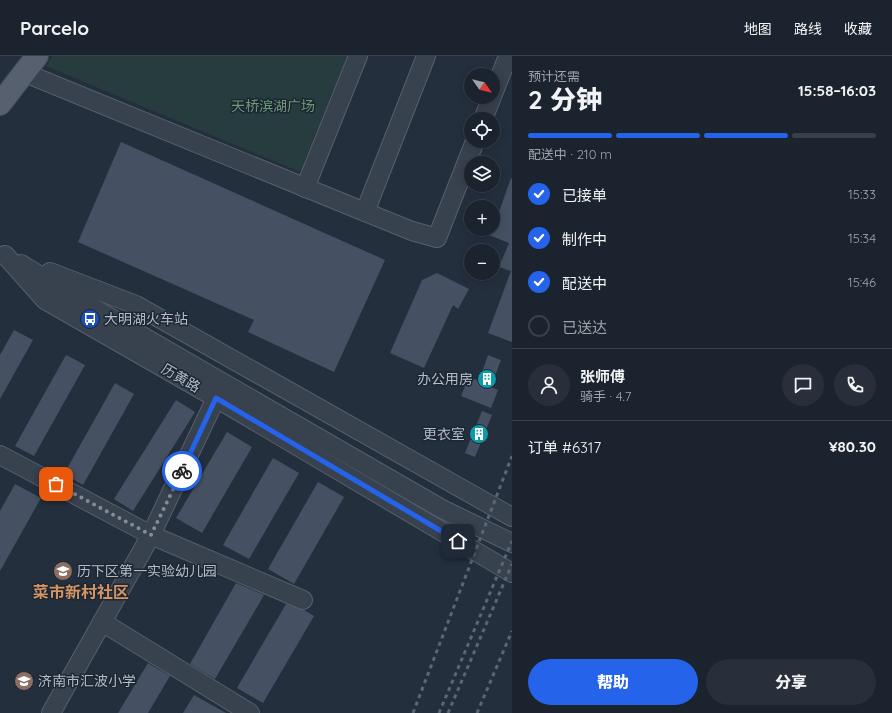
<!DOCTYPE html>
<html lang="zh">
<head>
<meta charset="utf-8">
<style>
	body { margin:0; font-family:Quicksand,"Noto Sans SC",sans-serif; background:#282f3a; color:#f1f3f6; height:100vh; display:flex; flex-direction:column; font-size:15px; white-space:nowrap }
	* { box-sizing:border-box; margin:0 }
	p { font-size:13px; color:#a0a4aa }
	.icon { flex:none; width:22px; height:22px; fill:none; stroke:currentColor; stroke-width:2; stroke-linecap:round; stroke-linejoin:round }
	.map { position:relative; flex:1; overflow:hidden }
	.drawer { display:flex; flex-direction:column; background:#1b232e; width:380px }
	.drawer>* { flex:none }
	.needle { width:26px; rotate:124deg }
	.fabs { position:absolute; left:464px; top:12px; display:grid; gap:8px }
	.fabs a { display:grid; place-items:center; width:36px; height:36px; border-radius:50%; background:#1b232e; box-shadow:0 2px 10px #0003,0 0 0 1px #39404a; font-size:20px }
	.pin { position:absolute; display:grid; place-items:center; width:34px; height:34px; color:#fff; margin:-17px; border-radius:8px; box-shadow:0 2px 6px #0006 }
	.courier { position:absolute; display:grid; place-items:center; width:40px; height:40px; margin:-20px; border:3px solid #2563eb; border-radius:50%; background:#fff; color:#222; box-shadow:0 1px 5px #0007 }
	.overview em { font-style:normal; font-weight:800 }
	.overview div { display:flex; flex-direction:column-reverse }
	.overview { display:flex; align-items:center; justify-content:space-between; height:68px; padding:0 16px }
	h1 { font-size:26px; font-weight:800; line-height:30px }
	.bar { display:grid; grid-template-columns:repeat(4,1fr); gap:6px 4px; align-content:center; height:48px; padding:0 16px }
	.bar i { height:5px; border-radius:3px; background:#39404a }
	.bar .on { background:#2563eb }
	.bar p { grid-column:span 4 }
	.line { display:flex; align-items:center; gap:10px; padding:0 16px; border-top:1px solid #39404a }
	.line div { flex:1 }
	.round { display:grid; place-items:center; flex:none; width:42px; height:42px; border-radius:21px; background:#282f3a }
	ol { padding:0 16px; list-style:none }
	li { display:flex; align-items:center; gap:12px; height:44px }
	li p { margin-inline-start:auto }
	li .icon { padding:4px; border-radius:50%; background:#2563eb; color:#fff; stroke-width:4 }
	li:last-child { color:#a0a4aa }
	li i { width:22px; height:22px; border:2px solid #39404a; border-radius:50% }
	.action { display:flex; gap:8px; margin-top:auto; padding:8px 16px }
	.action a { flex:1; height:46px; border-radius:24px; background:#2563eb; color:#fff; font-size:16px; font-weight:800; line-height:46px; text-align:center }
	.action a+a { background:#282f3a; color:#f1f3f6 }
	header { display:flex; align-items:center; gap:24px; box-sizing:border-box; height:56px; padding:0 20px; background:#1b232e; border-bottom:1px solid #39404a }
	header strong { font-size:19px }
	nav { display:flex; gap:22px; margin-inline-start:auto; font-size:14px }
	main { display:flex; flex:1; min-height:0 }
	.map>svg:first-child { display:block }
	.green { fill:#263c3f }
	.building { fill:#455162 }
	.lines { fill:none; stroke-linecap:round; stroke-linejoin:round }
	.minor-casing { stroke:#565f6c; stroke-width:20 }
	.major-casing { stroke:#414a57; stroke-width:24 }
	.minor { stroke:#38414e; stroke-width:18 }
	.major { stroke:#56606e; stroke-width:22 }
	.rail { stroke:#5a6575; stroke-width:3; stroke-dasharray:4 4; stroke-linecap:butt }
	.done { stroke:#828b98; stroke-width:4; stroke-dasharray:0 7.2 }
	.route { stroke:#2563eb; stroke-width:5 }
	.labels { text-anchor:middle; stroke-width:3; stroke-linejoin:round; paint-order:stroke }
	.park-label { font-size:14px; fill:#6b9a76; stroke:#1d2633 }
	.poi-label { font-size:14px; fill:#b4bcc9; stroke:#1d2633; text-anchor:start }
	.street-label { font-size:14px; fill:#b4bcc9; stroke:#1d2633 }
	.quarter-label { font-size:16px; font-weight:bold; fill:#d59563; stroke:#1d2633 }
</style>
</head>
<body>
<header>
<strong>Parcelo</strong>
<nav><a>地图</a><a>路线</a><a>收藏</a></nav>
</header>
<main>
<div class="map">
<svg width="512" height="657" viewBox="0 0 512 657">
	<rect width="100%" height="100%" fill="#242f3e"/>
	<polygon class="green" points="53,0 347,0 300,116 46,10"/>
	<g class="building">
		<polygon points="121,86 385,204 334,316 248,276 254,264 78,186"/>
		<polygon points="511,122 512,123 512,286 488,277 511,215 499,211 509,187 489,179 493,173"/>
		<polygon points="437,217 469,233 458,253 453,249 424,312 390,297 422,224"/>
		<polygon points="14,274 33,284 0,343 0,299"/>
		<polygon points="66,299 85,309 34,400 15,390"/>
		<polygon points="488,299 501,304 491,331 498,334 491,352 461,340 469,321 479,325"/>
		<polygon points="115,327 134,338 83,429 64,418"/>
		<polygon points="176,344 195,356 133,455 114,443"/>
		<polygon points="482,355 492,359 475,401 465,397"/>
		<polygon points="227,376 252,391 202,477 176,462"/>
		<polygon points="273,402 299,417 249,503 223,489"/>
		<polygon points="318,426 344,441 294,528 268,513"/>
		<polygon points="15,428 41,442 0,515 0,455"/>
		<polygon points="236,527 264,539 215,623 190,608"/>
		<polygon points="286,548 304,554 314,560 263,647 237,632"/>
		<polygon points="148,607 170,620 148,657 118,657"/>
		<polygon points="194,639 226,657 183,657"/>
	</g>
	<g class="lines">
		<defs>
			<g id="minor">
				<polyline points="25,17 365,156 412,175 437,182 475,85"/>
				<polyline points="493,38 508,0"/>
				<polyline points="483,63 492,41"/>
				<polyline points="305,132 358,0"/>
				<polyline points="365,156 426,0"/>
				<polyline points="5,199 45,244 216,342 512,517"/>
				<polyline points="21,208 78,243 442,453 512,487"/>
				<polyline points="50,216 136,249 512,461"/>
				<polyline points="0,399 151,479 303,544"/>
				<polyline points="102,566 250,657"/>
				<polyline points="51,657 151,479 216,342"/>
			</g>
			<polyline id="major" points="0,48 37,0"/>
		</defs>
		<use href="#minor" class="minor-casing"/>
		<use href="#major" class="major-casing"/>
		<use href="#minor" class="minor"/>
		<use href="#major" class="major"/>
		<g class="rail">
			<polyline points="413,657 512,400"/>
			<polyline points="439,657 512,485"/>
			<polyline points="448,657 512,508"/>
			<polyline points="477,657 512,575"/>
		</g>
	</g>
	<g class="lines">
		<polyline class="done" points="56,428 151,479 182,415"/>
		<polyline class="route" points="182,415 216,342 458,485"/>
	</g>
	<defs>
		<symbol id="bus-disc" viewBox="-11 -11 22 22"><circle r="9.5" fill="#1a4fb4" stroke="#1d2633"/><path d="M-5-6H5V4H4V6H2V4H-2V6H-4V4H-5ZM-3.5-4V0h7V-4ZM-3.5 1.2v1.5H-2V1.2ZM2 1.2v1.5H3.5V1.2Z" fill="#fff"/></symbol>
		<symbol id="building-disc" viewBox="-11 -11 22 22"><circle r="9.5" fill="#0f9aa8" stroke="#1d2633"/><path d="M-4-6H4V6H1V3H-1V6H-4ZM-2.5-4.3h1.7v1.8h-1.7ZM.8-4.3h1.7v1.8H.8ZM-2.5-1h1.7V.8h-1.7ZM.8-1h1.7V.8H.8Z" fill="#fff"/></symbol>
		<symbol id="school-disc" viewBox="-11 -11 22 22"><circle r="9.5" fill="#8d6e63" stroke="#1d2633"/><path d="M0-5L7-2L0 1L-7-2ZM-4 1L0 2.5L4 1V4Q0 6-4 4Z" fill="#fff"/></symbol>
	</defs>
	<g fill-rule="evenodd">
		<use href="#bus-disc" x="79" y="252" width="22" height="22"/>
		<use href="#building-disc" x="476" y="312" width="22" height="22"/>
		<use href="#building-disc" x="468" y="367" width="22" height="22"/>
		<use href="#school-disc" x="52" y="504" width="22" height="22"/>
		<use href="#school-disc" x="13" y="614" width="22" height="22"/>
	</g>
	<g class="labels">
		<g class="park-label">
			<text x="273" y="55">天桥滨湖广场</text>
		</g>
		<g class="poi-label">
			<text x="104" y="268">大明湖火车站</text>
			<text x="473" y="328" text-anchor="end">办公用房</text>
			<text x="465" y="383" text-anchor="end">更衣室</text>
			<text x="77" y="520">历下区第一实验幼儿园</text>
			<text x="38" y="630">济南市汇波小学</text>
		</g>
		<g class="street-label">
			<text transform="translate(181 322) rotate(30)" y="5">历黄路</text>
		</g>
		<g class="quarter-label">
			<text x="81" y="542">菜市新村社区</text>
		</g>
	</g>
</svg>
<div class="fabs">
<a><svg class="needle" viewBox="-14 -14 28 28"><path d="M0-13l5 13h-10z" fill="#e53935"/><path d="M0 13l5-13h-10z" fill="#a0a4aa"/></svg></a>
<a><svg class="icon" aria-label="locate" viewBox="0 0 24 24"><circle cx="12" cy="12" r="6"/><path d="M12 2v4M12 18v4M2 12h4M18 12h4"/></svg></a>
<a><svg class="icon" aria-label="layers" viewBox="0 0 24 24"><path d="M12 4l9 5-9 5-9-5zM3 14l9 5 9-5"/></svg></a>
<a>+</a>
<a>−</a>
</div>
<div class="pin" style="left:56px;top:428px;background:#ea580c"><svg class="icon" aria-label="bag" viewBox="0 0 24 24"><path d="M5 8h14l-1 12H6zM9 8a3 3 0 0 1 6 0"/></svg></div>
<div class="pin" style="left:458px;top:485px;background:#1f2937"><svg class="icon" aria-label="home" viewBox="0 0 24 24"><path d="M3 11l9-7 9 7M6 9v11h12V9"/></svg></div>
<div class="courier" style="left:182px;top:415px"><svg class="icon" aria-label="bike" viewBox="0 0 24 24"><circle cx="6" cy="16" r="4"/><circle cx="18" cy="16" r="4"/><path d="M6 16l4-8h5l3 8M10 8l3 8H6M13 5h3"/></svg></div>
</div>
<section class="drawer">
<div class="overview"><div><h1>2 分钟</h1><p>预计还需</p></div><em>15:58–16:03</em></div>
<div class="bar"><i class="on"></i><i class="on"></i><i class="on"></i><i></i><p>配送中 · 210 m</p></div>
<ol>
<li><svg class="icon" aria-label="check" viewBox="0 0 24 24"><path d="M5 12l5 5 9-10"/></svg>已接单<p>15:33</p></li>
<li><svg class="icon" aria-label="check" viewBox="0 0 24 24"><path d="M5 12l5 5 9-10"/></svg>制作中<p>15:34</p></li>
<li><svg class="icon" aria-label="check" viewBox="0 0 24 24"><path d="M5 12l5 5 9-10"/></svg>配送中<p>15:46</p></li>
<li><i></i>已送达</li>
</ol>
<div class="line" style="height:72px"><a class="round"><svg class="icon" aria-label="person" viewBox="0 0 24 24"><circle cx="12" cy="8" r="4"/><path d="M4 21q1-7 8-7t8 7"/></svg></a><div><b>张师傅</b><p>骑手 · 4.7</p></div><a class="round"><svg class="icon" aria-label="chat" viewBox="0 0 24 24"><path d="M4 5h16v11H9l-5 4z"/></svg></a><a class="round"><svg class="icon" aria-label="phone" viewBox="0 0 24 24"><path d="M5 4h4l2 5-3 2q2 4 5 5l2-3 5 2v4C11 20 4 13 5 4z"/></svg></a></div>
<div class="line" style="height:52px"><div>订单 #6317</div><b>¥80.30</b></div>
<div class="action"><a>帮助</a><a>分享</a></div>
</section>
</main>
</body>
</html>
